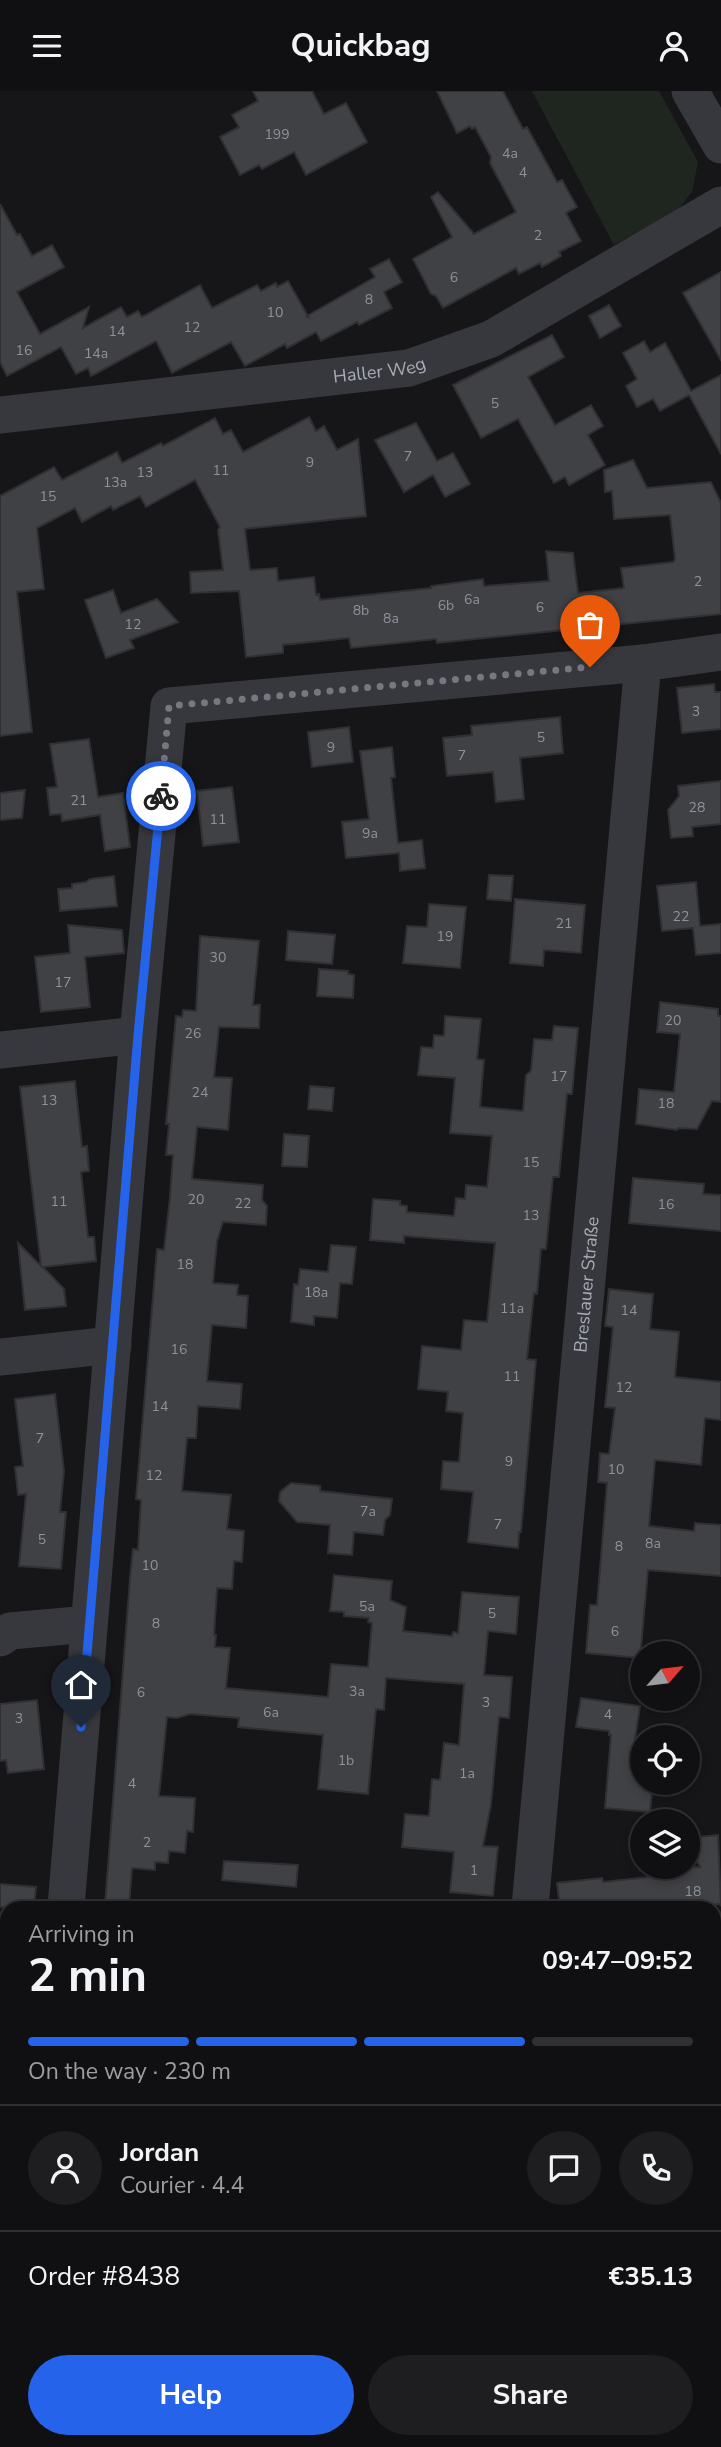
<!DOCTYPE html>
<html lang="en">
<head>
<meta charset="utf-8">
<style>
	body { margin:0; font-family:"Nunito Sans",sans-serif; background:#1e1e20; color:#f1f3f6; height:100vh; display:flex; flex-direction:column; font-size:26px; white-space:nowrap }
	* { box-sizing:border-box; margin:0 }
	p { font-size:23px; color:#9c9d9f }
	.icon { flex:none; width:38px; height:38px; fill:none; stroke:currentColor; stroke-width:2; stroke-linecap:round; stroke-linejoin:round }
	.map { position:relative; flex:1; overflow:hidden }
	.sheet { position:absolute; left:0px; top:1810px; width:721px; height:548px; display:flex; flex-direction:column; background:#101012; border-radius:21px 21px 0 0; box-shadow:0 4px 10px #0003,0 0 0 2px #303032 }
	.sheet>* { flex:none }
	.needle { width:46px; rotate:62deg }
	.controls { position:absolute; left:630px; top:1550px; display:grid; gap:14px }
	.controls a { display:grid; place-items:center; width:70px; height:70px; border-radius:50%; background:#101012; box-shadow:0 4px 10px #0003,0 0 0 2px #303032; font-size:35px }
	.pin { position:absolute; display:grid; place-items:center; width:60px; height:60px; color:#fff; margin:-72px -30px; border-radius:50% 50% 50% 0; rotate:-45deg; box-shadow:0 0 7px #0007 }
	.pin .icon { rotate:45deg }
	.courier { position:absolute; display:grid; place-items:center; width:70px; height:70px; margin:-35px; border:5px solid #2563eb; border-radius:50%; background:#fff; color:#222; box-shadow:0 2px 9px #0007 }
	.overview em { font-style:normal; font-weight:700 }
	.overview div { display:flex; flex-direction:column-reverse }
	.overview { display:flex; align-items:center; justify-content:space-between; height:119px; padding:0 28px }
	h1 { font-size:46px; font-weight:700; line-height:52px }
	.bar { display:grid; grid-template-columns:repeat(4,1fr); gap:10px 7px; align-content:center; height:84px; padding:0 28px }
	.bar i { height:9px; border-radius:5px; background:#303032 }
	.bar .on { background:#2563eb }
	.bar p { grid-column:span 4 }
	.line { display:flex; align-items:center; gap:18px; padding:0 28px; border-top:2px solid #303032 }
	.line div { flex:1 }
	.round { display:grid; place-items:center; flex:none; width:74px; height:74px; border-radius:37px; background:#1e1e20 }
	.cta { display:flex; gap:14px; margin-top:auto; padding:14px 28px }
	.cta a { flex:1; height:80px; border-radius:42px; background:#2563eb; color:#fff; font-size:28px; font-weight:700; line-height:80px; text-align:center }
	.cta a+a { background:#1e1e20; color:#f1f3f6 }
	header { display:flex; justify-content:space-between; align-items:center; height:91px; padding:0 28px; background:#101012; font-size:32px; font-weight:700 }
	.map>svg:first-child { display:block }
	.green { fill:#1e261f }
	.building { fill:#404145; stroke:#303034; stroke-width:2 }
	.lines { fill:none; stroke-linecap:round; stroke-linejoin:round }
	.minor { stroke:#37383d; stroke-width:37 }
	.highway { stroke:#63666e; stroke-width:38 }
	.done { stroke:#757880; stroke-width:7; stroke-dasharray:0 12.6 }
	.route { stroke:#2563eb; stroke-width:9 }
	.labels { text-anchor:middle; stroke-width:5; stroke-linejoin:round; paint-order:stroke }
	.number-label { font-size:14px; fill:#8e929b }
	.street-label { font-size:18px; fill:#a8adb8; stroke:#111113 }
</style>
</head>
<body>
<header><svg class="icon" aria-label="menu" viewBox="0 0 24 24"><path d="M4 6h16M4 12h16M4 18h16"/></svg>Quickbag<svg class="icon" aria-label="person" viewBox="0 0 24 24"><circle cx="12" cy="8" r="4"/><path d="M4 21q1-7 8-7t8 7"/></svg></header>
<div class="map">
<svg width="721" height="2356" viewBox="0 0 721 2356">
	<rect width="100%" height="100%" fill="#161618"/>
	<polygon class="green" points="532,0 659,0 698,71 692,101 677,120 614,154"/>
	<g class="building">
		<polygon points="253,0 312,0 324,23 346,12 367,51 306,84 294,61 262,78 259,74 240,84 220,46 239,36 232,24 258,10"/>
		<polygon points="437,0 503,0 523,38 527,36 557,91 562,89 577,116 566,122 581,150 559,161 561,165 542,176 540,172 519,183 516,177 443,217 436,205 431,203 413,168 452,146 431,106 438,101 474,143 516,121 490,72 491,66 475,36 472,38 470,35 457,42"/>
		<polygon points="0,113 17,144 20,143 32,165 52,154 64,176 17,201 40,243 89,216 83,237 121,216 127,226 138,220 142,226 200,194 212,217 257,194 261,200 276,192 277,196 288,190 309,227 307,225 375,186 370,178 389,168 402,191 384,201 392,217 359,234 357,231 321,250 316,241 287,257 285,253 245,275 231,251 172,282 156,250 91,285 88,277 76,283 61,256 7,285 0,271"/>
		<polygon points="721,181 721,269 683,202"/>
		<polygon points="609,214 621,235 600,247 589,225"/>
		<polygon points="552,244 564,266 528,286 555,334 591,314 603,335 588,344 605,374 569,394 565,386 554,392 518,328 481,347 453,294"/>
		<polygon points="644,250 650,261 665,252 691,300 721,284 721,363 689,304 660,320 653,308 637,316 626,295 637,288 623,262"/>
		<polygon points="309,326 316,340 324,335 337,359 358,348 366,425 245,438 250,479 277,477 278,490 314,486 316,504 319,503 320,509 431,497 431,495 483,488 484,495 549,490 546,460 573,462 578,502 624,497 621,477 673,471 675,468 670,424 614,428 612,400 605,401 604,379 633,369 647,397 711,391 721,412 721,523 437,552 436,548 351,557 349,547 283,554 283,562 246,566 239,500 191,502 190,481 223,479 218,439 220,436 195,389 146,416 140,405 113,419 111,415 82,431 75,417 37,437 44,498 17,501 32,641 0,645 0,405 54,376 62,389 117,361 122,372 161,352 163,355 215,327 223,343 231,339 243,361"/>
		<polygon points="416,332 437,370 453,362 470,393 445,406 433,384 404,401 375,349"/>
		<polygon points="113,499 121,522 157,508 178,531 130,549 134,557 106,567 85,509"/>
		<polygon points="714,593 715,601 721,601 721,638 682,642 677,597"/>
		<polygon points="560,626 563,662 520,667 524,708 496,711 493,681 447,685 443,647 472,644 471,635"/>
		<polygon points="349,636 353,671 312,676 308,641"/>
		<polygon points="89,648 98,706 123,702 130,756 105,760 100,724 62,730 61,723 50,724 47,697 57,696 50,653"/>
		<polygon points="392,656 395,686 391,687 398,752 422,749 425,777 400,780 399,762 346,767 342,731 369,728 360,660"/>
		<polygon points="721,690 721,733 692,736 693,745 671,747 668,719 679,705 678,695"/>
		<polygon points="232,696 239,751 203,755 197,700"/>
		<polygon points="25,699 22,727 0,729 0,702"/>
		<polygon points="489,784 513,785 511,810 487,808"/>
		<polygon points="114,785 117,815 60,820 58,798 72,797 72,793 86,791 90,788"/>
		<polygon points="696,791 700,835 721,833 721,862 696,864 693,837 662,840 657,795"/>
		<polygon points="515,808 585,814 581,862 544,859 543,875 510,872"/>
		<polygon points="429,813 466,816 460,877 403,872 407,835 427,836"/>
		<polygon points="68,834 122,839 124,862 85,866 90,916 41,921 35,866 70,862"/>
		<polygon points="288,840 335,844 332,873 286,869"/>
		<polygon points="200,845 259,850 253,914 260,914 259,937 219,936 214,986 232,987 228,1039 197,1036 192,1088 263,1094 262,1109 267,1115 266,1134 223,1131 217,1150 213,1192 238,1194 237,1204 248,1205 246,1237 212,1234 207,1290 242,1293 240,1318 198,1315 196,1347 187,1347 182,1400 231,1404 227,1438 244,1440 242,1471 234,1470 232,1498 217,1497 214,1544 216,1544 215,1556 230,1557 226,1597 328,1606 331,1573 368,1576 372,1532 368,1531 369,1527 344,1525 344,1521 330,1520 334,1484 392,1490 390,1509 406,1516 403,1540 452,1545 453,1541 458,1542 462,1501 519,1506 516,1543 488,1540 484,1584 512,1586 509,1627 499,1626 491,1713 483,1755 498,1756 493,1805 450,1801 454,1761 402,1756 405,1723 429,1725 432,1688 440,1689 444,1652 459,1654 464,1593 386,1587 384,1619 376,1618 368,1703 318,1698 323,1644 238,1636 239,1627 190,1623 177,1627 167,1626 159,1705 195,1707 193,1741 187,1740 185,1762 169,1760 168,1772 155,1771 155,1779 132,1777 129,1815 105,1814 130,1487 133,1458 138,1459 141,1409 136,1408 157,1158 164,1159 170,1106 173,1064 166,1064 169,1033 166,1033 176,925 182,926 183,919 196,920"/>
		<polygon points="319,878 348,880 348,883 354,884 353,907 317,905"/>
		<polygon points="660,911 718,918 718,925 721,925 721,1011 712,1010 697,1038 678,1037 677,1039 636,1033 639,998 674,1001 680,943 657,941"/>
		<polygon points="445,925 481,928 477,968 484,969 480,1016 523,1020 526,984 531,980 534,948 552,949 554,935 578,937 572,1003 567,1003 559,1086 553,1086 546,1158 541,1158 537,1203 534,1202 527,1268 536,1269 521,1441 519,1441 518,1457 468,1451 473,1401 441,1398 443,1370 459,1371 463,1322 446,1320 448,1301 418,1298 422,1255 461,1259 464,1229 487,1231 495,1152 404,1145 404,1152 370,1149 373,1108 400,1110 400,1114 407,1115 407,1121 454,1125 456,1107 465,1108 466,1094 487,1096 492,1045 450,1042 455,987 418,984 421,956 433,957 434,944 444,945"/>
		<polygon points="75,990 82,1056 87,1055 89,1080 81,1081 88,1146 94,1146 96,1170 43,1176 64,1198 66,1215 25,1219 18,1152 41,1175 20,996"/>
		<polygon points="310,995 334,997 332,1020 308,1018"/>
		<polygon points="284,1043 309,1045 307,1076 282,1075"/>
		<polygon points="633,1087 704,1093 703,1103 721,1104 721,1140 629,1132"/>
		<polygon points="331,1154 356,1156 352,1193 340,1192 337,1227 314,1225 314,1234 291,1231 294,1193 298,1194 300,1178 328,1181"/>
		<polygon points="609,1198 653,1203 650,1238 679,1241 675,1286 721,1291 721,1329 705,1327 701,1374 655,1369 649,1435 694,1440 695,1432 721,1434 721,1485 648,1479 640,1567 586,1562 590,1514 597,1514 607,1392 598,1391 600,1362 609,1363 615,1317 605,1316 613,1236 605,1235"/>
		<polygon points="55,1303 64,1380 60,1421 66,1421 61,1478 19,1475 26,1403 18,1404 15,1376 23,1375 15,1308"/>
		<polygon points="291,1392 320,1395 320,1400 392,1408 390,1424 385,1429 383,1444 354,1441 352,1464 328,1462 330,1434 297,1431 279,1410 280,1401"/>
		<polygon points="581,1607 640,1615 633,1661 642,1662 642,1692 653,1692 650,1721 605,1717 611,1644 609,1644 609,1640 576,1636"/>
		<polygon points="37,1609 44,1678 8,1682 6,1669 0,1670 0,1613"/>
		<polygon points="718,1744 721,1815 720,1813 680,1816 560,1816 557,1792 602,1787 603,1791 677,1783 676,1776 700,1776 688,1753 688,1747"/>
		<polygon points="224,1770 298,1774 296,1796 222,1789"/>
		<polygon points="0,1793 36,1796 34,1816 0,1816"/>
	</g>
	<g class="lines">
		<g class="minor">
			<polyline points="690,0 721,54"/>
			<path id="s1" d="M0 324 409 277 491 248 721 114"/>
			<polyline points="0,959 138,944"/>
			<polyline points="0,1266 113,1254"/>
			<polyline points="0,1547 10,1540 89,1533"/>
			<polyline points="66,1816 138,944 169,615 643,572 721,561"/>
			<path id="s2" d="M530 1816 643 572"/>
			<polyline points="714,1916 721,1915"/>
			<polyline points="0,1995 7,1994"/>
			<polyline points="0,2332 7,2336"/>
			<polyline points="35,2350 47,2356"/>
		</g>
		<g class="highway">
			<polyline points="714,2291 721,2275"/>
			<polyline points="685,2356 688,2350"/>
		</g>
	</g>
	<g class="lines">
		<polyline class="done" points="161,705 169,615 590,576"/>
		<polyline class="route" points="81,1636 138,944 161,705"/>
	</g>
	<g class="labels">
		<g class="number-label">
			<text x="277" y="48">199</text>
			<text x="510" y="67">4a</text>
			<text x="523" y="86">4</text>
			<text x="538" y="149">2</text>
			<text x="454" y="191">6</text>
			<text x="369" y="213">8</text>
			<text x="275" y="226">10</text>
			<text x="192" y="241">12</text>
			<text x="117" y="245">14</text>
			<text x="24" y="264">16</text>
			<text x="96" y="267">14a</text>
			<text x="495" y="317">5</text>
			<text x="408" y="370">7</text>
			<text x="310" y="376">9</text>
			<text x="221" y="384">11</text>
			<text x="145" y="386">13</text>
			<text x="115" y="396">13a</text>
			<text x="48" y="410">15</text>
			<text x="698" y="495">2</text>
			<text x="472" y="513">6a</text>
			<text x="446" y="519">6b</text>
			<text x="540" y="521">6</text>
			<text x="361" y="524">8b</text>
			<text x="391" y="532">8a</text>
			<text x="133" y="538">12</text>
			<text x="696" y="625">3</text>
			<text x="541" y="651">5</text>
			<text x="331" y="661">9</text>
			<text x="462" y="669">7</text>
			<text x="79" y="714">21</text>
			<text x="697" y="721">28</text>
			<text x="218" y="733">11</text>
			<text x="370" y="747">9a</text>
			<text x="681" y="830">22</text>
			<text x="564" y="837">21</text>
			<text x="445" y="850">19</text>
			<text x="218" y="871">30</text>
			<text x="63" y="896">17</text>
			<text x="673" y="934">20</text>
			<text x="193" y="947">26</text>
			<text x="559" y="990">17</text>
			<text x="200" y="1006">24</text>
			<text x="49" y="1014">13</text>
			<text x="666" y="1017">18</text>
			<text x="531" y="1076">15</text>
			<text x="196" y="1113">20</text>
			<text x="59" y="1115">11</text>
			<text x="243" y="1117">22</text>
			<text x="666" y="1118">16</text>
			<text x="531" y="1129">13</text>
			<text x="185" y="1178">18</text>
			<text x="316" y="1206">18a</text>
			<text x="512" y="1222">11a</text>
			<text x="629" y="1224">14</text>
			<text x="179" y="1263">16</text>
			<text x="512" y="1290">11</text>
			<text x="624" y="1301">12</text>
			<text x="160" y="1320">14</text>
			<text x="40" y="1352">7</text>
			<text x="509" y="1375">9</text>
			<text x="616" y="1383">10</text>
			<text x="154" y="1389">12</text>
			<text x="368" y="1425">7a</text>
			<text x="498" y="1438">7</text>
			<text x="42" y="1453">5</text>
			<text x="653" y="1457">8a</text>
			<text x="619" y="1460">8</text>
			<text x="150" y="1479">10</text>
			<text x="367" y="1520">5a</text>
			<text x="492" y="1527">5</text>
			<text x="156" y="1537">8</text>
			<text x="615" y="1545">6</text>
			<text x="357" y="1605">3a</text>
			<text x="141" y="1606">6</text>
			<text x="486" y="1616">3</text>
			<text x="271" y="1626">6a</text>
			<text x="608" y="1628">4</text>
			<text x="19" y="1632">3</text>
			<text x="346" y="1674">1b</text>
			<text x="467" y="1687">1a</text>
			<text x="132" y="1697">4</text>
			<text x="147" y="1756">2</text>
			<text x="474" y="1784">1</text>
			<text x="693" y="1805">18</text>
		</g>
		<g class="street-label">
			<text dy="6" stroke="none"><textPath href="#s1" startOffset="382">Haller Weg</textPath></text>
			<text dy="6" stroke="none"><textPath href="#s2" startOffset="625">Breslauer Straße</textPath></text>
		</g>
	</g>
</svg>
<div class="controls">
<a><svg class="needle" viewBox="-14 -14 28 28"><path d="M0-13l5 13h-10z" fill="#e53935"/><path d="M0 13l5-13h-10z" fill="#9c9d9f"/></svg></a>
<a><svg class="icon" aria-label="locate" viewBox="0 0 24 24"><circle cx="12" cy="12" r="6"/><path d="M12 2v4M12 18v4M2 12h4M18 12h4"/></svg></a>
<a><svg class="icon" aria-label="layers" viewBox="0 0 24 24"><path d="M12 4l9 5-9 5-9-5zM3 14l9 5 9-5"/></svg></a>
</div>
<div class="pin" style="left:590px;top:576px;background:#ea580c"><svg class="icon" aria-label="bag" viewBox="0 0 24 24"><path d="M5 8h14l-1 12H6zM9 8a3 3 0 0 1 6 0"/></svg></div>
<div class="pin" style="left:81px;top:1636px;background:#1f2937"><svg class="icon" aria-label="home" viewBox="0 0 24 24"><path d="M3 11l9-7 9 7M6 9v11h12V9"/></svg></div>
<div class="courier" style="left:161px;top:705px"><svg class="icon" aria-label="bike" viewBox="0 0 24 24"><circle cx="6" cy="16" r="4"/><circle cx="18" cy="16" r="4"/><path d="M6 16l4-8h5l3 8M10 8l3 8H6M13 5h3"/></svg></div>
<section class="sheet">
<div class="overview"><div><h1>2 min</h1><p>Arriving in</p></div><em>09:47–09:52</em></div>
<div class="bar"><i class="on"></i><i class="on"></i><i class="on"></i><i></i><p>On the way · 230 m</p></div>
<div class="line" style="height:126px"><a class="round"><svg class="icon" aria-label="person" viewBox="0 0 24 24"><circle cx="12" cy="8" r="4"/><path d="M4 21q1-7 8-7t8 7"/></svg></a><div><b>Jordan</b><p>Courier · 4.4</p></div><a class="round"><svg class="icon" aria-label="chat" viewBox="0 0 24 24"><path d="M4 5h16v11H9l-5 4z"/></svg></a><a class="round"><svg class="icon" aria-label="phone" viewBox="0 0 24 24"><path d="M5 4h4l2 5-3 2q2 4 5 5l2-3 5 2v4C11 20 4 13 5 4z"/></svg></a></div>
<div class="line" style="height:91px"><div>Order #8438</div><b>€35.13</b></div>
<div class="cta"><a>Help</a><a>Share</a></div>
</section>
</div>
</body>
</html>
